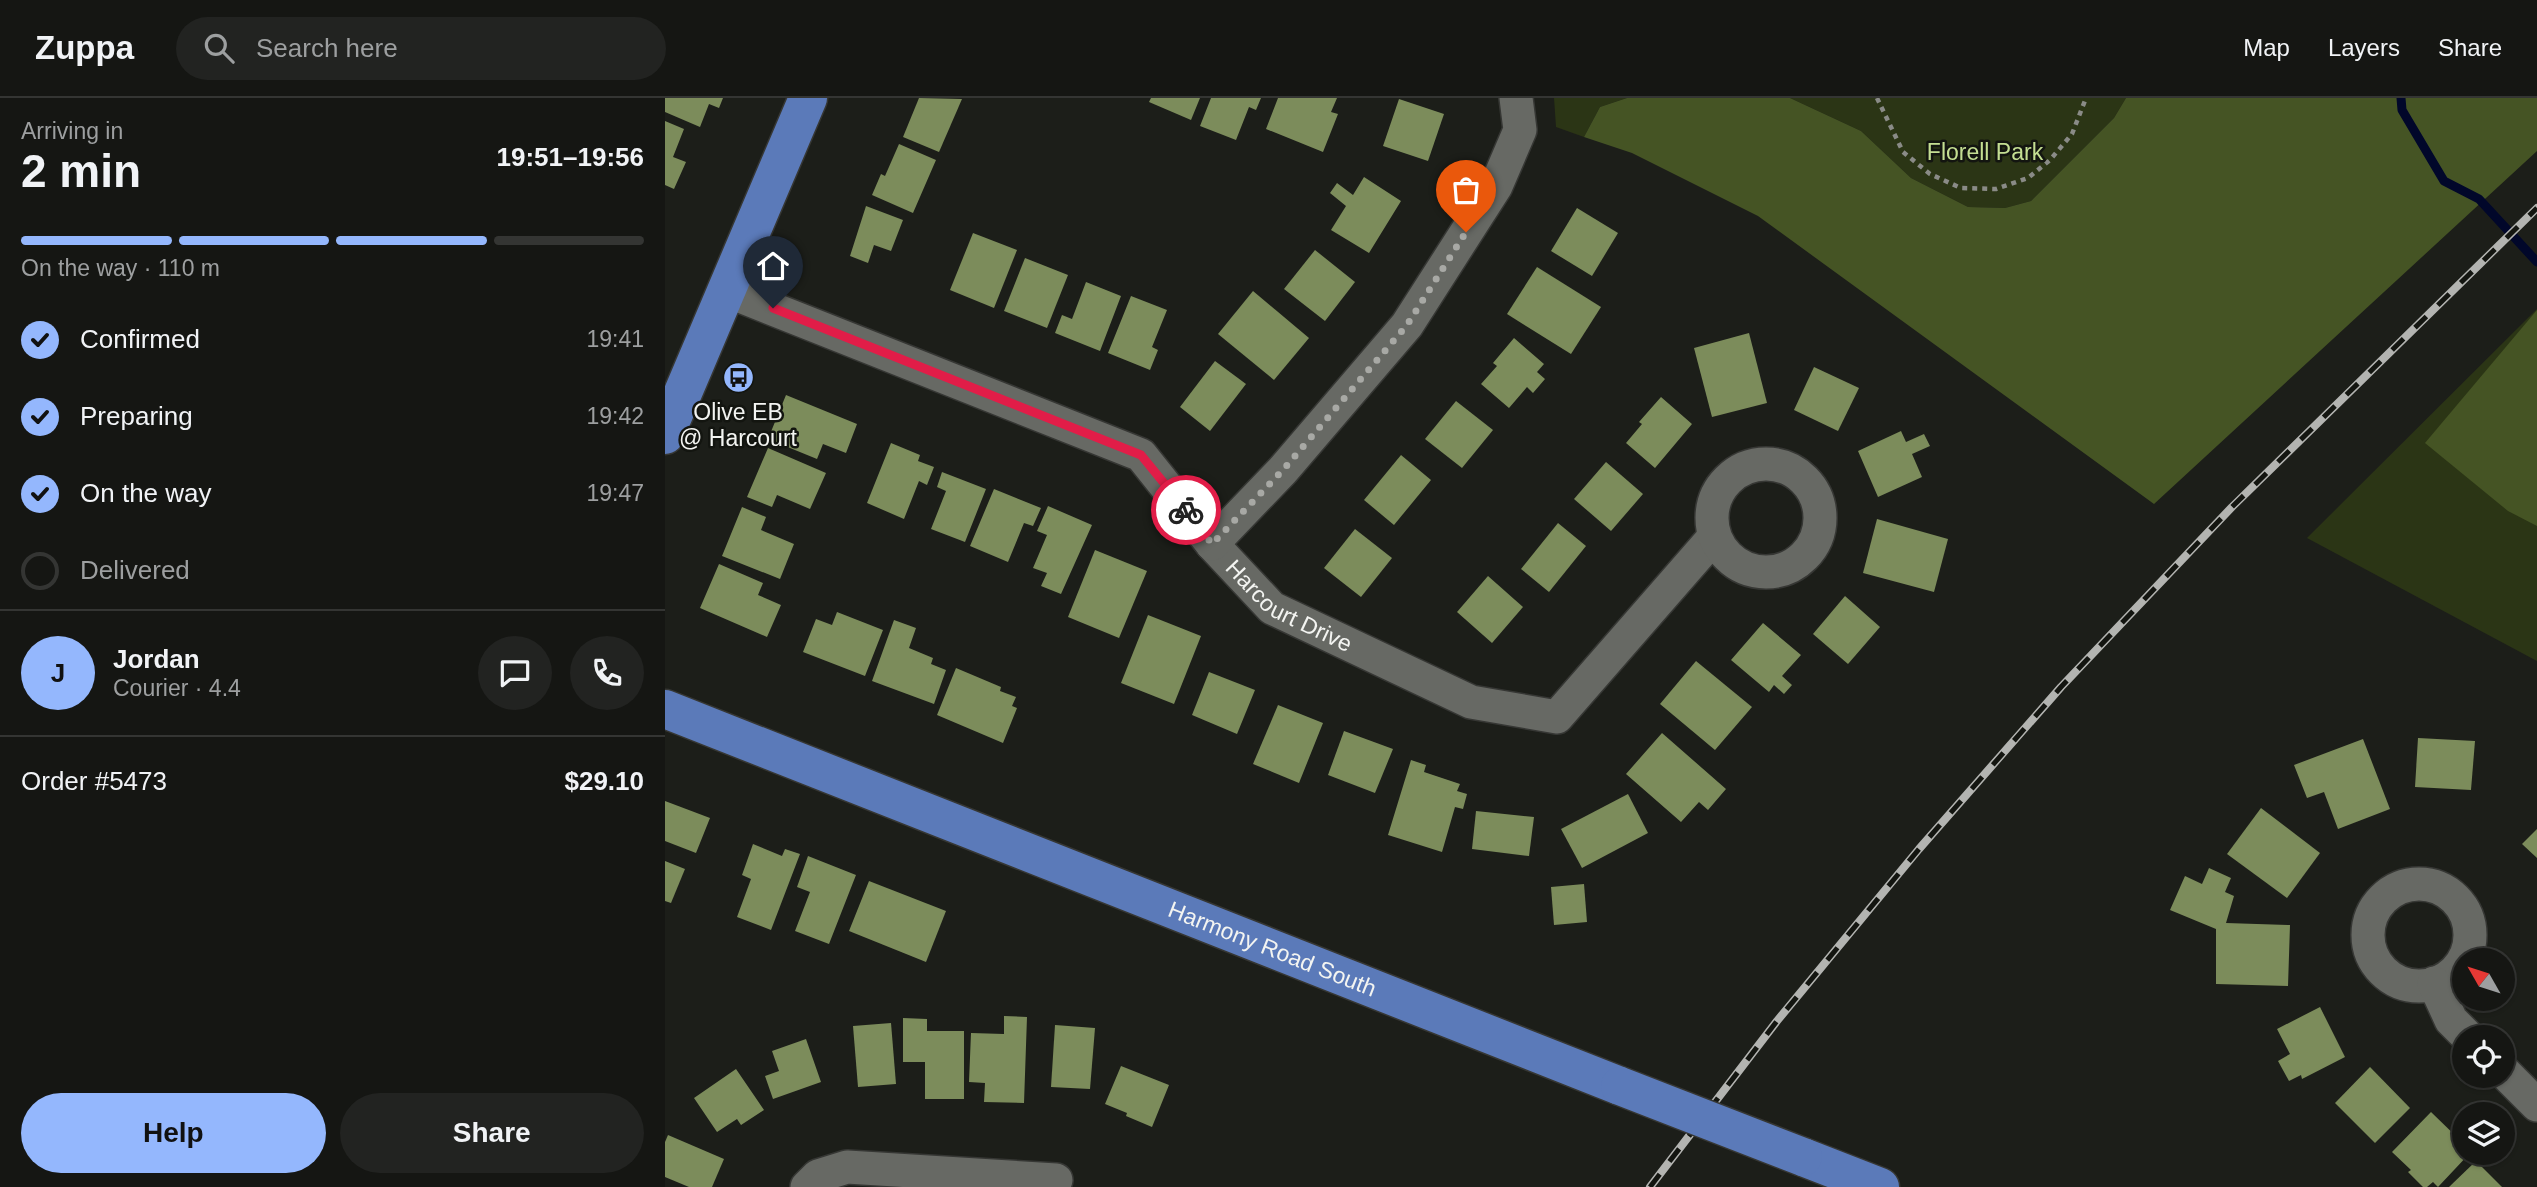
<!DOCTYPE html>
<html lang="en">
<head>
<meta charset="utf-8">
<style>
	body { margin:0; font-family:Helvetica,sans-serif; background:#222321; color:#f1f3f6; height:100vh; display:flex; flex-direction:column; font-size:26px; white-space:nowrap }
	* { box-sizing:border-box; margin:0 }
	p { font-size:23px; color:#9d9fa0 }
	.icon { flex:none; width:38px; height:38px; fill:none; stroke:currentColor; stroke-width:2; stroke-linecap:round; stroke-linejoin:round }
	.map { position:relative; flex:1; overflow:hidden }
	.details { display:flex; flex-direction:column; background:#151613; width:665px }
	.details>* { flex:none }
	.needle { width:46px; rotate:309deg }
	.tools { position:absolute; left:1787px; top:850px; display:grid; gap:14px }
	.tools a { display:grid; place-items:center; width:63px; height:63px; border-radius:50%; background:#151613; box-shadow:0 2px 5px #0004,0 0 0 2px #343533; font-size:35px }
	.pin { position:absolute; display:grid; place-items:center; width:60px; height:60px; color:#fff; margin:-72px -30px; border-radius:50% 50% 50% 0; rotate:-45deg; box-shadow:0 0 7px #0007 }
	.pin .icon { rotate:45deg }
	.courier { position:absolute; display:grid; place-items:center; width:70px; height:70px; margin:-35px; border:5px solid #e11d48; border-radius:50%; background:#fff; color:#222; box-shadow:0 2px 9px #0007 }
	.overview em { font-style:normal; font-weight:800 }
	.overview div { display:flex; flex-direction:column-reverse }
	.overview { display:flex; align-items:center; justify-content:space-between; height:119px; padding:0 21px }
	h1 { font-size:46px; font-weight:800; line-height:52px }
	.bar { display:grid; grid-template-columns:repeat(4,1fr); gap:10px 7px; align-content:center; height:84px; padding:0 21px }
	.bar i { height:9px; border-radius:5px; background:#343533 }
	.bar .on { background:#94b7fd }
	.bar p { grid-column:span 4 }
	.line { display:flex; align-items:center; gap:18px; padding:0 21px; border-top:2px solid #343533 }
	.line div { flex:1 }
	.round { display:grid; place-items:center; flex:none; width:74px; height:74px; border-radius:37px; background:#222321 }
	ol { padding:0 21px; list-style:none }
	li { display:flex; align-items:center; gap:21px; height:77px }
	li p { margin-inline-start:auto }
	li .icon { padding:7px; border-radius:50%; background:#94b7fd; color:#111; stroke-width:4 }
	li:last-child { color:#9d9fa0 }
	li i { width:38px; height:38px; border:4px solid #343533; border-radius:50% }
	.primary-button { display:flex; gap:14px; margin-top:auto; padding:14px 21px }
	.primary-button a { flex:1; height:80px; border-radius:42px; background:#94b7fd; color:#111; font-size:28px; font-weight:800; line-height:80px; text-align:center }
	.primary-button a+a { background:#222321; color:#f1f3f6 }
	header { display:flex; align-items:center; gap:42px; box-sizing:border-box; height:98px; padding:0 35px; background:#151613; border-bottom:2px solid #343533 }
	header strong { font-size:33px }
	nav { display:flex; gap:38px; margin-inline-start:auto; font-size:24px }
	.search { width:490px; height:63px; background:#222321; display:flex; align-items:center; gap:18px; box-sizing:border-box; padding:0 24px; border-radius:38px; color:#9d9fa0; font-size:26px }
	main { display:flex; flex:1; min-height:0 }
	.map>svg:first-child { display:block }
	.green { fill:#2b3515 }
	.forest { fill:#455424 }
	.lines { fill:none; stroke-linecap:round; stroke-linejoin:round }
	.stream { stroke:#01072a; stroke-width:9 }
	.building { fill:#7c8c5b }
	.minor-casing { stroke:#363734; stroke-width:36 }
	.major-casing { stroke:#363734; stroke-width:41 }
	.path { stroke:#8a8b87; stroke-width:4.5; stroke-dasharray:5 5; stroke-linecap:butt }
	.minor { stroke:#676964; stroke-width:33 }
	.major { stroke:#5b7ab9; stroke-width:38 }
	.rail-casing { stroke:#b3b4b1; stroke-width:8 }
	.rail { stroke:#131510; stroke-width:5; stroke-dasharray:16; stroke-linecap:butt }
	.major-bridge-casing { stroke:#363734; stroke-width:41; stroke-linecap:butt }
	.major-bridge { stroke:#5b7ab9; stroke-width:38 }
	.done { stroke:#a8a9a5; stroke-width:7; stroke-dasharray:0 12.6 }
	.route { stroke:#e11d48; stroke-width:9 }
	.labels { text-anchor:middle; stroke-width:5; stroke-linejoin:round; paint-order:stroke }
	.park-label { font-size:23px; fill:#c4de92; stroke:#131510 }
	.poi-label { font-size:23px; fill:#f3f4f1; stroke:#131510 }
	.street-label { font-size:23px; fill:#f3f4f1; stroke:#131510 }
</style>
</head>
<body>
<header>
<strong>Zuppa</strong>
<div class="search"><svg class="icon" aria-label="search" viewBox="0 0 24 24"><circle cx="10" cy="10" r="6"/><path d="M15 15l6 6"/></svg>Search here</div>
<nav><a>Map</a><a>Layers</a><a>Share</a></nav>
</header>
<main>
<section class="details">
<div class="overview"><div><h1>2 min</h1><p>Arriving in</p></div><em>19:51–19:56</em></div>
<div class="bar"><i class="on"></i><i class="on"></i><i class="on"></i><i></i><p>On the way · 110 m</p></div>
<ol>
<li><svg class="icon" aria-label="check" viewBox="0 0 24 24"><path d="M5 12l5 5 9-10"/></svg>Confirmed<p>19:41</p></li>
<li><svg class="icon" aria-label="check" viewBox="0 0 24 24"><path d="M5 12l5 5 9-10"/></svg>Preparing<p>19:42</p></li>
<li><svg class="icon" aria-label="check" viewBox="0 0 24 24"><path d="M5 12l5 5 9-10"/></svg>On the way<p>19:47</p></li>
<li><i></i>Delivered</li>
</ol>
<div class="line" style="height:126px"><b class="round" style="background:#94b7fd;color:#111">J</b><div><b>Jordan</b><p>Courier · 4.4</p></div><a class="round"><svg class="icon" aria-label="chat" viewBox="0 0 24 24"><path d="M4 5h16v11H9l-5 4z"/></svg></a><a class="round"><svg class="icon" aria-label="phone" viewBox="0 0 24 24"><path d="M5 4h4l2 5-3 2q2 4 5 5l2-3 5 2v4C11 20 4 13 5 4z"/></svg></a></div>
<div class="line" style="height:91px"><div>Order #5473</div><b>$29.10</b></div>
<div class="primary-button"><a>Help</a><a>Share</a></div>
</section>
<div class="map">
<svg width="1872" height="1089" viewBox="0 0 1872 1089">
	<rect width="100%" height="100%" fill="#1c1e19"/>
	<g class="green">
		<polygon points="889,0 962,0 935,9 919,39 891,29"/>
		<polygon points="1125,0 1461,0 1449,20 1366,103 1340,110 1303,109 1246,80 1196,33"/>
		<polygon points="1872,211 1872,563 1642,440"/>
	</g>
	<g class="forest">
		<polygon points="962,0 1125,0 1196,33 1246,80 1303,109 1340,110 1366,103 1449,20 1461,0 1872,0 1872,53 1489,406 1093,118 967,55 919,39 935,9"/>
		<polygon points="1872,212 1872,428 1843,413 1760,345"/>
	</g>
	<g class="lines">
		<polyline class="stream" points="1736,0 1737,12 1779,83 1814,101 1872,164"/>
	</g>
	<g class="building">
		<polygon points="0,0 58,0 54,10 44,6 35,29 0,14"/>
		<polygon points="254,0 297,1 274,54 238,39"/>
		<polygon points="486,0 535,0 526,22 484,4"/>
		<polygon points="546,0 596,0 591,12 584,9 571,42 535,28"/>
		<polygon points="613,0 672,0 666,14 673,16 658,54 601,31"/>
		<polygon points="734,1 779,16 763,63 718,48"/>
		<polygon points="0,23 19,31 8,59 21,64 9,91 0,87"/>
		<polygon points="234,46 271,62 248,115 207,97 216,76 220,78"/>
		<polygon points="699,79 736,103 704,155 666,132 681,108 665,95 672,85 688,97"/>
		<polygon points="201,108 238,122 226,153 209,147 203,165 185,158"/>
		<polygon points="912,110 953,135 927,178 886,153"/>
		<polygon points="308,135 352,152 329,210 285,192"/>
		<polygon points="650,152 690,184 660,223 619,191"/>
		<polygon points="360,160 403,177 382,230 339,213"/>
		<polygon points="872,169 936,209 906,256 842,216"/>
		<polygon points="421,184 456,198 435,253 390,235 397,217 407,221"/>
		<polygon points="588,193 644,240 609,282 553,236"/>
		<polygon points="466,198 502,212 487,249 493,252 485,272 443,255"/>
		<polygon points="1084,235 1102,305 1047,319 1029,250"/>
		<polygon points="849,240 879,266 872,274 880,281 868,295 862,289 844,310 816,286 832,268 828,265"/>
		<polygon points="550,263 581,286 545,333 515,309"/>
		<polygon points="1149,269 1194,290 1173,333 1129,312"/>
		<polygon points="121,297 192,326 181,355 158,346 152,361 103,341"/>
		<polygon points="996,299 1027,326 990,370 961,345 977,326 974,324"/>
		<polygon points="791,303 828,332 797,370 760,341"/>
		<polygon points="1236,333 1241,344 1259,336 1265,348 1247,356 1257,379 1213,399 1193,353"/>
		<polygon points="226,345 255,357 253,363 269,369 262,387 254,383 239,421 202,405"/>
		<polygon points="103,350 161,375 145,411 112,397 107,409 82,399"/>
		<polygon points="736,357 766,382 729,427 699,402"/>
		<polygon points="941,364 978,396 946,433 909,401"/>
		<polygon points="277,374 321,391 300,444 266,431 281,393 272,389"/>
		<polygon points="329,391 376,410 368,428 359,425 343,464 305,448"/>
		<polygon points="383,408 427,427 396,496 376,488 382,475 368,470 382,437 372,433"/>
		<polygon points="77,409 101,419 96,432 129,446 115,481 57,458"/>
		<polygon points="1212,421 1283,441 1269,494 1198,475"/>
		<polygon points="893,425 921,448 884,494 856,471"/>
		<polygon points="690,431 727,460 696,499 659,470"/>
		<polygon points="430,452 482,473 454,540 403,519"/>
		<polygon points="54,466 98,485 93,497 116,507 102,539 35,510"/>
		<polygon points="823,478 858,509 827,545 792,514"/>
		<polygon points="1180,498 1215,529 1183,566 1148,536"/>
		<polygon points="172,514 218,532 200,578 138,554 151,521 167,527"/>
		<polygon points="483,517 536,538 509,606 456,585"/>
		<polygon points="229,522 251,530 244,550 268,560 266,566 281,572 269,606 207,583"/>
		<polygon points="1098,525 1136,557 1117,578 1127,587 1119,596 1109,587 1104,594 1066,562"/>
		<polygon points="1031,563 1087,609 1050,652 995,606"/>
		<polygon points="291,570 336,589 335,593 351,599 347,608 352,610 338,645 272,617"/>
		<polygon points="544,574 590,592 572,636 527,617"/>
		<polygon points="613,607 658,625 634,685 588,666"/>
		<polygon points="679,633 728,651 710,695 663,677"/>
		<polygon points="997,635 1061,691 1043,712 1034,704 1016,724 961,676"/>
		<polygon points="1753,640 1810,643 1806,692 1750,689"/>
		<polygon points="1698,641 1725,711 1673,731 1659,694 1642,700 1629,667"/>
		<polygon points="746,662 761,667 759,674 795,686 792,693 802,696 798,711 790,709 777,754 723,737"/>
		<polygon points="963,696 983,735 917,770 896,731"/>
		<polygon points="0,703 45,720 31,755 0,743"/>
		<polygon points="1596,710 1655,755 1622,800 1562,756"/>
		<polygon points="811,713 869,719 864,758 807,751"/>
		<polygon points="1872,731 1872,760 1857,746"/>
		<polygon points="88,746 117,758 120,751 135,756 106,832 72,819 86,781 77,777"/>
		<polygon points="143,758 191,777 164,846 130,833 145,794 132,789"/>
		<polygon points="0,763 20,771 6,805 0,803"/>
		<polygon points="1544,770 1566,780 1560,794 1569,798 1561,825 1625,827 1623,888 1551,886 1551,831 1505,812 1520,778 1537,786"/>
		<polygon points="204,783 281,813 261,864 184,833"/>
		<polygon points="919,786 922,824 889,827 886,789"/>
		<polygon points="1655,909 1680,959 1637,981 1636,977 1624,983 1613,963 1625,956 1612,931"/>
		<polygon points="339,918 362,919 359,1005 319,1004 320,985 304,984 306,935 339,936"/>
		<polygon points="238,920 262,921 262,933 299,933 299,1001 260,1001 260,964 238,964"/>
		<polygon points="226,925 231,986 193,989 188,928"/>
		<polygon points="390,927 430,930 425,991 386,989"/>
		<polygon points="141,941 156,984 108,1001 100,978 114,973 107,953"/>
		<polygon points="456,968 504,987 487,1029 461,1018 462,1015 440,1006"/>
		<polygon points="1705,969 1745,1010 1710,1045 1670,1005"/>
		<polygon points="71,971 99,1012 76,1027 72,1021 52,1034 29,1000"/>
		<polygon points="1766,1014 1799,1046 1799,1055 1805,1055 1773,1089 1768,1084 1762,1089 1758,1089 1743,1074 1746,1072 1727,1054"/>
		<polygon points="3,1037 59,1061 47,1089 24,1089 0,1079 0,1044"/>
		<polygon points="1811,1063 1837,1089 1784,1089"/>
	</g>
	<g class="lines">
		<defs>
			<g id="minor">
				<path id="s1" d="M60 192 476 357 547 446 607 510 806 604 892 619 1049 439"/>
				<circle cx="1101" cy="420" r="54"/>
				<polyline points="547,446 618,372 742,227 831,88 855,32 851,0"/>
				<circle cx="1754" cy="837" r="51"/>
				<polyline points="1769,885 1786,922 1804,940"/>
				<polyline points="1838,973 1872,1007"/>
				<polyline points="142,1089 153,1078 182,1069 391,1082"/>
			</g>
			<g id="major">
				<polyline points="0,337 143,0"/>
				<path id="s2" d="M0 611 955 988"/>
				<polyline points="1138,1059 1215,1089"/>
			</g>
		</defs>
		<use href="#minor" class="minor-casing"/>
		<use href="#major" class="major-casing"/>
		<polyline class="path" points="1212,0 1238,54 1265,76 1296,90 1331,91 1363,80 1385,62 1407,36 1421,0"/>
		<use href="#minor" class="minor"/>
		<use href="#major" class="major"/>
		<defs>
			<polyline id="rail" points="985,1089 1112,923 1254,751 1396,589 1567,409 1872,110"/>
		</defs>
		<use href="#rail" class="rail-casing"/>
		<use href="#rail" class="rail"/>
		<defs>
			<polyline id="major-bridge" points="955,988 1138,1059"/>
		</defs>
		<use href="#major-bridge" class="major-bridge-casing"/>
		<use href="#major-bridge" class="major-bridge"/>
	</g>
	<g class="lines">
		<polyline class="done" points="521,412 547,446 618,372 742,227 801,134"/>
		<polyline class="route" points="108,210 476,357 521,412"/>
	</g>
	<defs>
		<symbol id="bus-disc" viewBox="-11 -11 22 22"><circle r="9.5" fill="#94b7fd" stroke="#131510"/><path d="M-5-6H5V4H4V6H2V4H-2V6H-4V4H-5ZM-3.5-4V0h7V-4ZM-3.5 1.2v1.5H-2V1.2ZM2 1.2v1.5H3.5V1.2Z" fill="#111"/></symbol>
	</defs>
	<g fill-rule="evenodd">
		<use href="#bus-disc" x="56" y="262" width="35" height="35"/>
	</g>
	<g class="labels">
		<g class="park-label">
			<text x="1320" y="62">Florell Park</text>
		</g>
		<g class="poi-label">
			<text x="73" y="322">Olive EB<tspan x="73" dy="26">@ Harcourt</tspan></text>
		</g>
		<g class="street-label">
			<text dy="8" stroke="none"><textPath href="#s1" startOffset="662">Harcourt Drive</textPath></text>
			<text dy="8" stroke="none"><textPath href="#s2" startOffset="653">Harmony Road South</textPath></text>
		</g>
	</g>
</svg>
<div class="tools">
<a><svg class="needle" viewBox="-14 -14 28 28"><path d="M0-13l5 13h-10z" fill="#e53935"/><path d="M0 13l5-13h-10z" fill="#9d9fa0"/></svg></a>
<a><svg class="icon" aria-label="locate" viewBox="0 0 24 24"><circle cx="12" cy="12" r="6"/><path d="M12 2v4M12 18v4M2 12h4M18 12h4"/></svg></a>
<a><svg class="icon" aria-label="layers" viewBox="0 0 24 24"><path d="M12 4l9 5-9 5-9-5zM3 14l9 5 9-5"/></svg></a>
</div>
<div class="pin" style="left:801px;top:134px;background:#ea580c"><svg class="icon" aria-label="bag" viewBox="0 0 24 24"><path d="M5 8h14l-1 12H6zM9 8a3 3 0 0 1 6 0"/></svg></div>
<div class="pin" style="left:108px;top:210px;background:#1f2937"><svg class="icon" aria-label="home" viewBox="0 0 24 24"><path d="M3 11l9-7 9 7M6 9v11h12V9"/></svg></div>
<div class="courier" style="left:521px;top:412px"><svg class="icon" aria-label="bike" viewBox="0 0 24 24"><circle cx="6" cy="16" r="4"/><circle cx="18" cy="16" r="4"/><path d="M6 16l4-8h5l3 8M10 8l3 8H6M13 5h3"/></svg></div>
</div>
</main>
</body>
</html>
